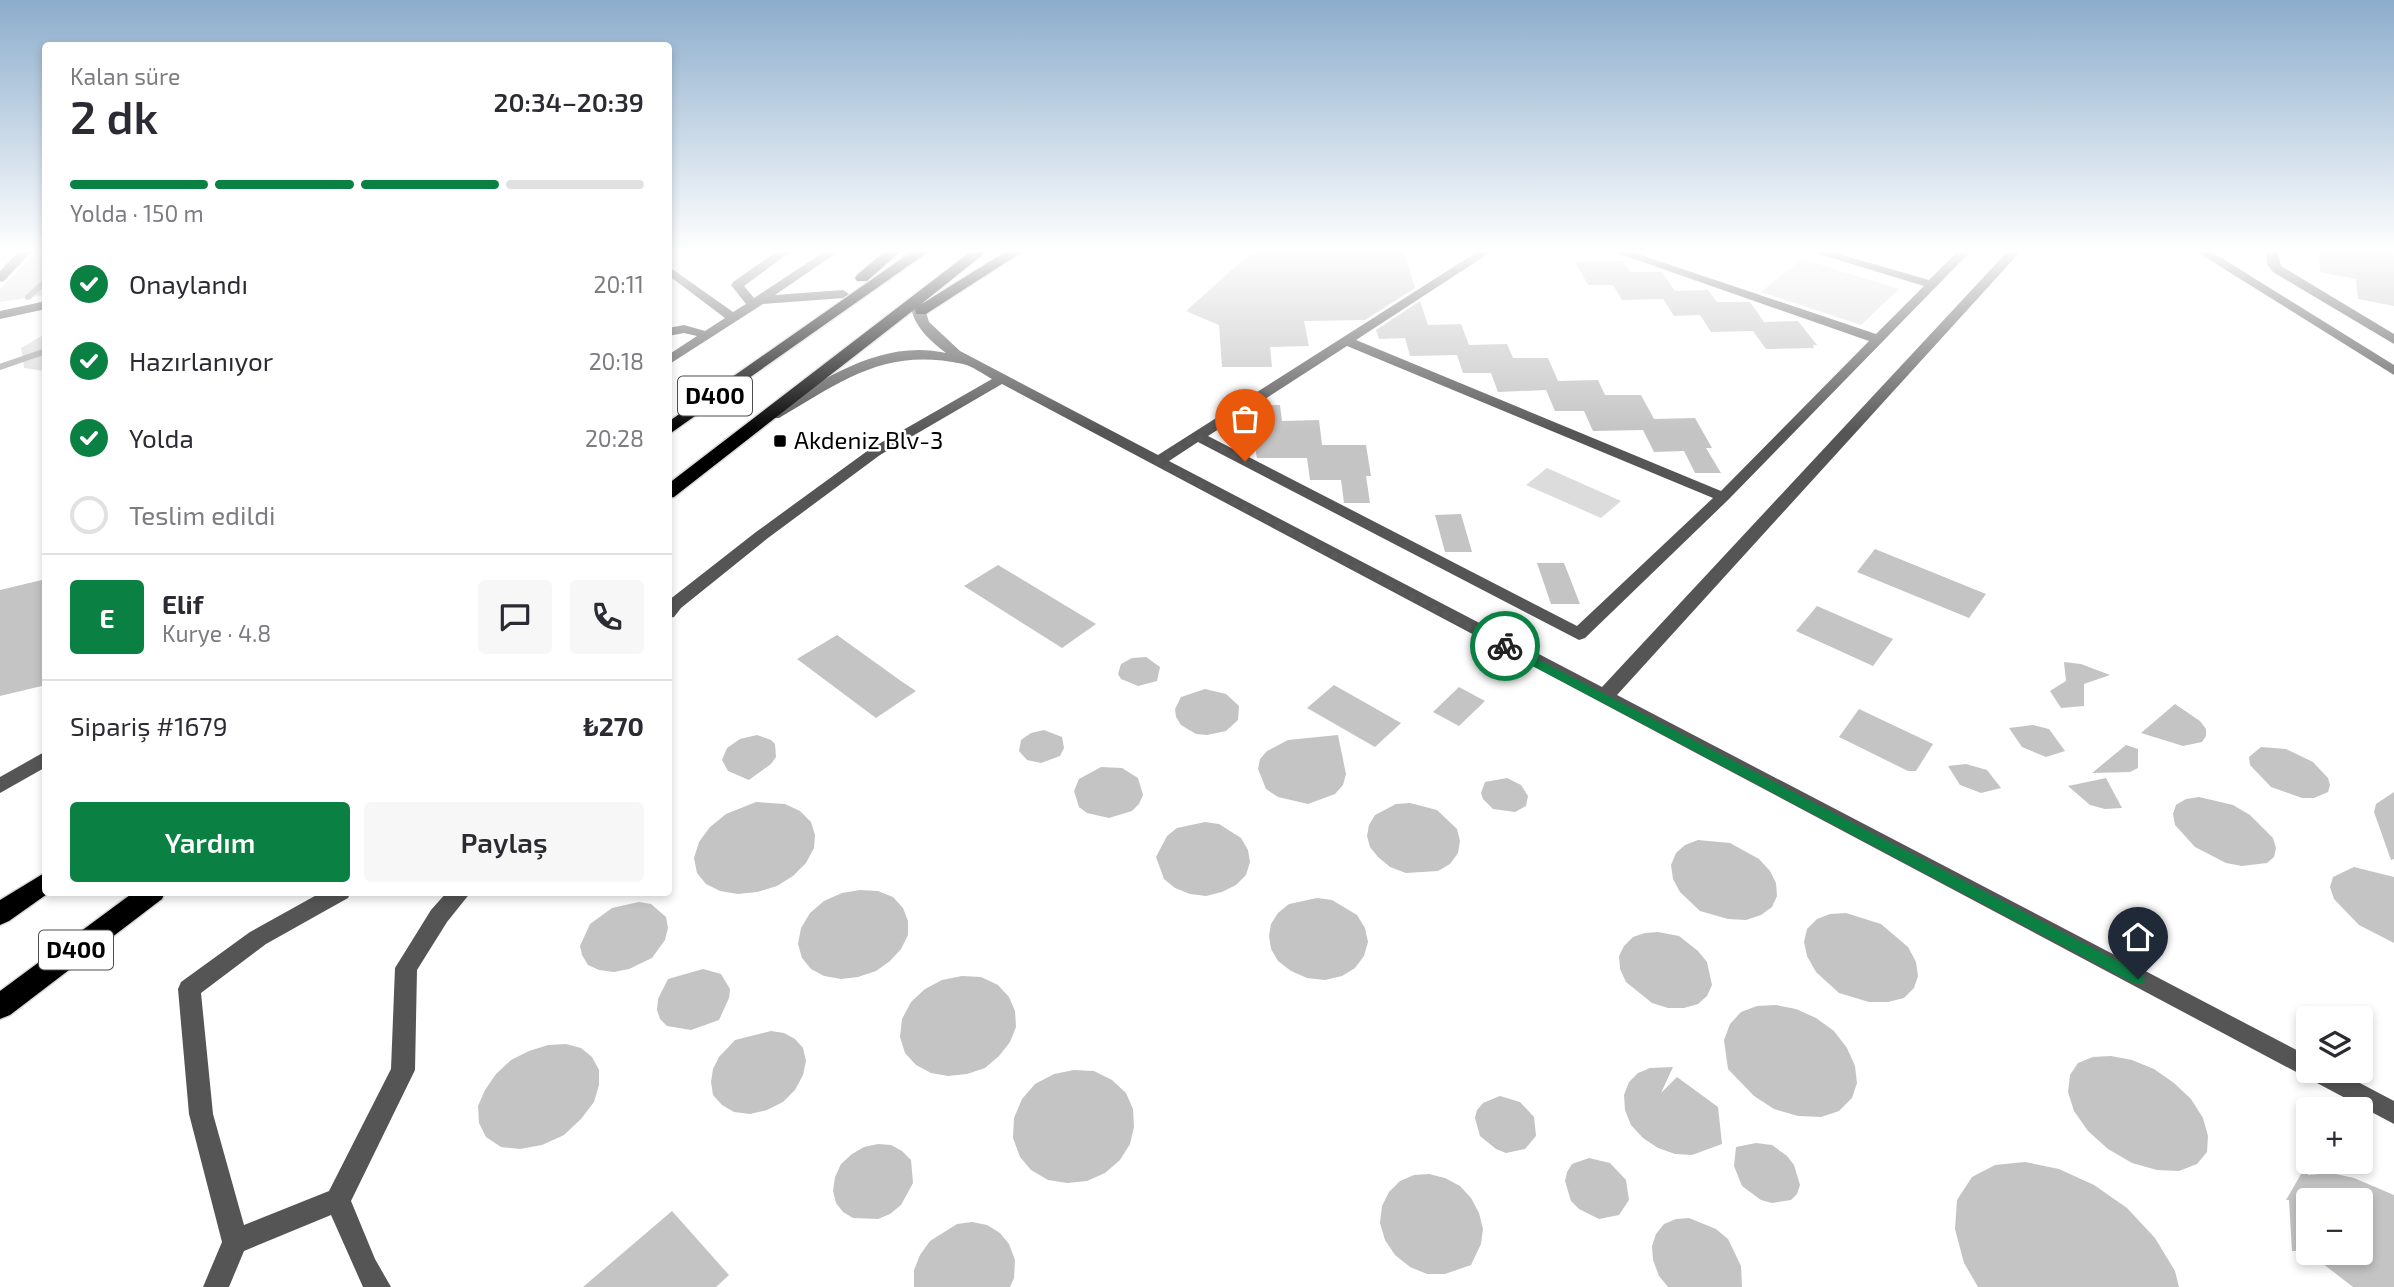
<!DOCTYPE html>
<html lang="tr">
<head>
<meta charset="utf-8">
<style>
	body { margin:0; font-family:"Exo 2",sans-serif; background:#f7f7f7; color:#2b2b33; height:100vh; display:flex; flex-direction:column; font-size:26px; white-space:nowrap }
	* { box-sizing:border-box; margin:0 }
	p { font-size:23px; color:#7c7c81 }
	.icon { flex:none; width:38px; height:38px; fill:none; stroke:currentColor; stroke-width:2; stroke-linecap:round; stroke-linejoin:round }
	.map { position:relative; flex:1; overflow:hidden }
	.details { position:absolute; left:42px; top:42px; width:630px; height:854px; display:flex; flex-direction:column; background:#fff; border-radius:7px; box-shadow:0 4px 10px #0003 }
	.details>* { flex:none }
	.tools { position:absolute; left:2296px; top:1006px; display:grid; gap:14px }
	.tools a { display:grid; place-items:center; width:77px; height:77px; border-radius:7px; background:#fff; box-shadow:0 4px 10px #0003; font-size:35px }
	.pin { position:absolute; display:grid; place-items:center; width:60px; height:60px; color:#fff; margin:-72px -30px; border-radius:50% 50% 50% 0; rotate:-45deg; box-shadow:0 0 7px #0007 }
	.pin .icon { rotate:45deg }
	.courier { position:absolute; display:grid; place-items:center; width:70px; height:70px; margin:-35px; border:5px solid #0b8043; border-radius:50%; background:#fff; color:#222; box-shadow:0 2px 9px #0007 }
	.head em { font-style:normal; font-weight:600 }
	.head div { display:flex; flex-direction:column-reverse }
	.head { display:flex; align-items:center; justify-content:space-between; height:119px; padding:0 28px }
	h1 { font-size:46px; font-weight:600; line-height:52px }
	.bar { display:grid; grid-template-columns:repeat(4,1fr); gap:10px 7px; align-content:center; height:84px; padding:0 28px }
	.bar i { height:9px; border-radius:5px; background:#e1e1e2 }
	.bar .selected { background:#0b8043 }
	.bar p { grid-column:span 4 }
	.line { display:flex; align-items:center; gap:18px; padding:0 28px; border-top:2px solid #e1e1e2 }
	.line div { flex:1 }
	.round { display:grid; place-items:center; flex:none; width:74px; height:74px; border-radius:7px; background:#f7f7f7 }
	ol { padding:0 28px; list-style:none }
	li { display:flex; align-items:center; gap:21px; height:77px }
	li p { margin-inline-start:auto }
	li .icon { padding:7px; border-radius:50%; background:#0b8043; color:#fff; stroke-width:4 }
	li:last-child { color:#7c7c81 }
	li i { width:38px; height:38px; border:4px solid #e1e1e2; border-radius:50% }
	.cta { display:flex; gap:14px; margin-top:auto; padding:14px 28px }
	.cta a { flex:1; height:80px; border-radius:7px; background:#0b8043; color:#fff; font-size:28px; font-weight:600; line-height:80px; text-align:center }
	.cta a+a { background:#f7f7f7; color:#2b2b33 }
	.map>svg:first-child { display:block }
	.green { fill:#dcdcdc }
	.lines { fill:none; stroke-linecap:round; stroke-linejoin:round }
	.stream { stroke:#a3a3a3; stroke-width:6 }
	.building { fill:#c4c4c4 }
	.highway-casing { stroke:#dbdbdb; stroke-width:3 }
	.minor { fill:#555; fill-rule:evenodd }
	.highway { fill:#000; fill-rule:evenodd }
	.route { fill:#0b8043 }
	.done { stroke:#595959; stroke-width:7; stroke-dasharray:0 12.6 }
	.poi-dot { fill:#000; stroke:#fff; stroke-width:2.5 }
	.labels { text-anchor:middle; stroke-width:5; stroke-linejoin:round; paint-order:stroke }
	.shield { fill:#fff; stroke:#4c4c4c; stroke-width:2 }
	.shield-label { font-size:23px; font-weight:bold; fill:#000 }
	.poi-label { font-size:24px; fill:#000; stroke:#fff; text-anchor:start }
</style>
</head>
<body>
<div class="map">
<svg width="2394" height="1287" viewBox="0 0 2394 1287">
	<rect width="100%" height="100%" fill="#fff"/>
	<g class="green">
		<polygon points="37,252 45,252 45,295 0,302 0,289"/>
		<polygon points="1802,259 1899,289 1861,325 1761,292"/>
		<polygon points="45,334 45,371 24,368 21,348"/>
		<polygon points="1547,468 1621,501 1601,518 1526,485"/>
	</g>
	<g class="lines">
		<g class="stream">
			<polyline points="28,297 46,281"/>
			<polyline points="0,367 46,351"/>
		</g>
	</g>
	<g class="building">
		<polygon points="1252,252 1404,252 1415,288 1365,320 1304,321 1309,346 1270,347 1272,367 1222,367 1219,325 1186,311"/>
		<polygon points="2319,252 2394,252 2394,306 2358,299 2356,279 2320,272"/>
		<polygon points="1623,261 1630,272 1662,272 1675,291 1708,290 1717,302 1750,302 1764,322 1798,321 1817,345 1813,345 1814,348 1766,349 1753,331 1711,332 1700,315 1674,316 1663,299 1622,300 1613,285 1588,285 1575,262"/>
		<polygon points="1420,301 1428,325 1461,324 1469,345 1507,344 1513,358 1548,358 1558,381 1598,380 1605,395 1641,395 1654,419 1695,418 1712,448 1706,448 1721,473 1695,473 1684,451 1654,452 1643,430 1593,431 1584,411 1555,411 1546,390 1498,392 1491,373 1463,373 1457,355 1410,356 1405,338 1379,339 1376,330"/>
		<polygon points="1261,405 1280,405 1282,421 1319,420 1322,445 1366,445 1371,476 1366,476 1370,503 1344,503 1341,480 1310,480 1307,458 1257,458 1253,437 1224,437 1224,429"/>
		<polygon points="1461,514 1472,552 1445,552 1435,515"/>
		<polygon points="1875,549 1986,594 1969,618 1857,572"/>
		<polygon points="1537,563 1564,563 1580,604 1551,604"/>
		<polygon points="998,565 1096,624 1062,648 964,586"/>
		<polygon points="46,579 46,685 0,696 0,590"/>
		<polygon points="1817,606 1893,639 1873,666 1796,631"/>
		<polygon points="837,635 901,681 916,691 876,718 797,659"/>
		<polygon points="1146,657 1160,667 1157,681 1138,686 1121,679 1118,674 1121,664 1132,658"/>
		<polygon points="2064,662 2081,664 2110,675 2084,684 2084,706 2061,708 2050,691 2066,681"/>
		<polygon points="1334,685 1401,723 1375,747 1307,708"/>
		<polygon points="1459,687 1485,701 1459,726 1433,712"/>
		<polygon points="1205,689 1226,694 1239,706 1238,720 1226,731 1207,735 1196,734 1181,725 1176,717 1175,709 1181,697"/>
		<polygon points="2175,704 2200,721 2206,729 2206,736 2202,742 2183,746 2141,733"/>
		<polygon points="1859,709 1933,744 1916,771 1908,771 1839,737"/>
		<polygon points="2033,725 2049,729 2065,751 2046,757 2022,747 2009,728"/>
		<polygon points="1044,730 1062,737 1064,748 1060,756 1041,763 1027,760 1019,751 1021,740 1031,733"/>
		<polygon points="757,735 771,740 775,744 776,757 771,764 749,780 728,771 722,760 727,748 740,739"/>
		<polygon points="1338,735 1346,774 1343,785 1335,794 1308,804 1278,797 1266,789 1258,769 1260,759 1267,751 1288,740"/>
		<polygon points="2126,745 2138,749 2138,768 2130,772 2092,773"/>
		<polygon points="2261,747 2286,749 2313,762 2328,778 2330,785 2328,792 2314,798 2302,798 2271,787 2250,765 2249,757"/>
		<polygon points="1966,764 1987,770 2001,788 1981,793 1960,785 1948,766"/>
		<polygon points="1101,767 1122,768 1138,778 1143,795 1139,804 1132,811 1109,818 1087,813 1079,807 1074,791 1079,779"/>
		<polygon points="1507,778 1521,785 1528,796 1526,806 1515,812 1493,809 1483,799 1481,793 1485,782"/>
		<polygon points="2106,778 2122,808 2105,809 2090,805 2068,786"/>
		<polygon points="2394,792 2394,859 2391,860 2374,812 2376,804"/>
		<polygon points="2199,797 2233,805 2250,815 2273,838 2276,848 2274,857 2267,863 2242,866 2226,863 2195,847 2175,825 2173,814 2176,805 2186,799"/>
		<polygon points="756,802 785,804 800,811 811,822 815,835 814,848 806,863 793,876 777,886 757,892 738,894 720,891 706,884 697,873 694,858 699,842 710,827 726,814"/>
		<polygon points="1410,803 1437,810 1457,829 1460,841 1458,853 1450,864 1438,871 1406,873 1390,867 1378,857 1370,847 1367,836 1369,825 1375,815 1396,804"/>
		<polygon points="1205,822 1219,824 1241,838 1248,850 1250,862 1246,875 1236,885 1222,892 1206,896 1190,894 1175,888 1164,879 1156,857 1167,836 1177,828"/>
		<polygon points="1698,840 1730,843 1759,859 1770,871 1776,883 1777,896 1772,907 1761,915 1746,920 1728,919 1700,911 1680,892 1673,879 1671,865 1676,853 1685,845"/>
		<polygon points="2354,867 2394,877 2394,943 2359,925 2334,899 2330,887 2333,877"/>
		<polygon points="860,890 878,891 893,897 903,908 908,921 908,935 901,949 890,961 876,971 858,977 841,979 824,976 811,969 802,958 798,944 801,928 810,913 824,901 842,893"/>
		<polygon points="1317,898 1332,900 1357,915 1365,928 1368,942 1364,956 1355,968 1342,976 1325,980 1307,978 1291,971 1278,961 1271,949 1269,936 1271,924 1278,913 1289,904"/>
		<polygon points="639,902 651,904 666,917 668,928 665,940 652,958 629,969 614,972 599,970 588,965 582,955 580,946 590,924 612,908"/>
		<polygon points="1846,913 1881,924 1908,947 1916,962 1918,976 1914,988 1904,998 1888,1002 1869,1002 1839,993 1816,972 1807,956 1804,942 1807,929 1817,919 1830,914"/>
		<polygon points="1658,932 1679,936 1698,951 1707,962 1712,985 1707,996 1698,1004 1684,1008 1668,1008 1652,1003 1626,982 1620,969 1619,956 1624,946 1633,937 1645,933"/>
		<polygon points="703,969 721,974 730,989 729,998 719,1020 691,1030 667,1026 660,1019 657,1010 658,999 668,979"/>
		<polygon points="962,976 981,977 998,985 1009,997 1015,1011 1016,1027 1010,1042 999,1056 985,1068 967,1074 948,1076 931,1073 916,1065 905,1053 900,1037 902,1019 911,1002 925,989 942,980"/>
		<polygon points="1776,1005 1796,1009 1816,1018 1834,1031 1847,1048 1855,1066 1857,1083 1852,1098 1839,1111 1821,1117 1798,1116 1774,1109 1754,1096 1728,1069 1724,1040 1730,1024 1741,1012 1757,1006"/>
		<polygon points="771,1031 784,1033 795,1039 803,1048 806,1061 803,1075 795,1090 783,1102 767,1110 750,1114 734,1112 722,1105 713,1095 711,1082 713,1069 719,1057 735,1040"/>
		<polygon points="566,1044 581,1048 592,1057 599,1070 599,1085 594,1102 581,1119 564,1135 542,1145 520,1149 501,1147 486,1137 479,1123 478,1106 485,1090 496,1074 511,1060 529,1051 548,1045"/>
		<polygon points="2111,1056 2132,1060 2154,1069 2174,1083 2191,1099 2203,1118 2208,1136 2207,1152 2197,1164 2179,1171 2157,1170 2132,1163 2108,1149 2088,1131 2074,1111 2068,1092 2070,1075 2078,1063 2093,1057"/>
		<polygon points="1673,1067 1661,1093 1677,1077 1718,1107 1722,1144 1692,1155 1675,1154 1658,1148 1643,1138 1631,1125 1625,1110 1624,1095 1629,1082 1638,1073 1650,1068"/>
		<polygon points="1074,1070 1094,1071 1112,1080 1126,1093 1133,1109 1134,1127 1130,1144 1120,1160 1105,1173 1087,1181 1067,1183 1048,1180 1031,1170 1020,1157 1013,1138 1014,1118 1022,1099 1035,1084 1054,1074"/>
		<polygon points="1500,1096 1520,1102 1534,1117 1536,1136 1525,1149 1506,1153 1496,1149 1480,1136 1475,1118 1477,1110 1483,1103"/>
		<polygon points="1756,1143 1772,1145 1787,1156 1794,1165 1800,1185 1797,1194 1791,1200 1772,1203 1761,1200 1742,1186 1734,1166 1736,1147"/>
		<polygon points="878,1144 891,1145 902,1151 911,1160 913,1183 901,1205 890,1214 878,1219 853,1218 843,1212 836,1203 833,1191 835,1177 841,1164 852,1154 864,1147"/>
		<polygon points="1589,1158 1610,1163 1626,1180 1629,1200 1619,1215 1599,1219 1579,1209 1571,1201 1565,1181 1567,1172 1572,1164"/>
		<polygon points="2025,1162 2059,1169 2094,1185 2127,1208 2155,1238 2175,1271 2179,1287 1978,1287 1964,1263 1955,1229 1957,1200 1972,1177 1995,1165"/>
		<polygon points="2308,1162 2308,1175 2331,1173 2354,1178 2394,1195 2394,1287 2353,1287 2309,1253 2361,1253 2361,1200 2308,1200 2308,1251 2292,1251 2289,1200 2286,1200"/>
		<polygon points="1429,1174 1445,1178 1460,1186 1471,1198 1479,1213 1483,1229 1481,1244 1471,1265 1445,1274 1427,1274 1410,1267 1395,1255 1385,1240 1380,1223 1382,1206 1389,1192 1400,1181 1414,1175"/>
		<polygon points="672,1211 729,1275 716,1287 583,1287"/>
		<polygon points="1689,1218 1716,1229 1728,1239 1741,1266 1742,1287 1668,1287 1659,1276 1653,1260 1652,1246 1656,1234 1664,1224 1676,1219"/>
		<polygon points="972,1222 987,1225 1000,1233 1009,1244 1015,1260 1014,1278 1010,1287 914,1287 914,1270 920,1255 930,1241 957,1224"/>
	</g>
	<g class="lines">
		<defs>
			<g id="highway">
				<polygon points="884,252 900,252 867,281 857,281 855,278 857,275"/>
				<polygon points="911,252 928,252 668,435 668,422"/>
				<polygon points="970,252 986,252 920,305 1005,252 1022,252 926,314 916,314 915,309 674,497 668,498 668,484"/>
				<polygon points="46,872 46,892 50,892 9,921 0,925 0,900"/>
				<polygon points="134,892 165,892 162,899 10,1015 0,1019 0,991"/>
			</g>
		</defs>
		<use href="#highway" class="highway-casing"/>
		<g class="minor">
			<polygon points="18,252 31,252 4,281 0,282 0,271"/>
			<polygon points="776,252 790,252 744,286 754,298 824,252 838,252 775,295 843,290 849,294 843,298 763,304 668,365 668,355 697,336 684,333 668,336 668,328 684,325 705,331 725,318 668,275 668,266 733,312 746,304 731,285 733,282"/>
			<path d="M1477 252H1491L1356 340 1721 491 1869 341 1614 252H1632L1876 334 1924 286 1812 252H1832L1929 280 1957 252H1970L1728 500 1585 638 1579 640 1198 442 1169 461 1602 687 2007 252H2020L1617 695 2308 1056V1071H2337L2394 1101V1124L1002 384 880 455 768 538 681 608 674 617 668 618 669 600 756 532 870 449 992 379C983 374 972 366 963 364 886 347 843 380 779 418H769V412C821 381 881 338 946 353 929 340 905 319 913 296H921L929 322 960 351 1158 455ZM1347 346 1713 498 1577 626 1208 436Z"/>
			<polygon points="2197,252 2212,252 2394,365 2394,375"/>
			<polygon points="2266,252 2278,252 2281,266 2394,334 2394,344 2273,272 2267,264"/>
			<polygon points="46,301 46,309 0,319 0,311"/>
			<polygon points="46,751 46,767 0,793 0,777"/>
			<polygon points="322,892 351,892 348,898 266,944 201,993 213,1114 244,1225 329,1191 391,1069 395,968 431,910 447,892 471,892 447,922 417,970 415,1070 351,1201 375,1259 391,1287 363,1287 331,1215 244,1251 229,1287 203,1287 222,1242 189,1114 178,989 181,982 250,932"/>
		</g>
		<use href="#highway" class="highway"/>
	</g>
	<linearGradient id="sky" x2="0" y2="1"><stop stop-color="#8cadcc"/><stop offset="0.58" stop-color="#fff"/><stop offset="1" stop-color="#fff" stop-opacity="0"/></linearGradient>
	<rect width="2394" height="432" fill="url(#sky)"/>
	<polygon class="route" points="1505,642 2143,974 2145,979 2143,983 2133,983 1501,649 1500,646"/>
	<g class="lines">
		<polyline class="done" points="1245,461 1197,436 1157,462 1505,646"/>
	</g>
	<rect class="poi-dot" x="773" y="434" width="14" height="14" rx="3.5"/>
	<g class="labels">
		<g class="shield">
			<rect x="678" y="376.5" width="74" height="39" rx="5"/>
			<rect x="39" y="930.5" width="74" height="39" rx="5"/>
		</g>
		<g class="shield-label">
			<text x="715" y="404">D400</text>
			<text x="76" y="958">D400</text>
		</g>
		<g class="poi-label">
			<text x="794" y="449">Akdeniz Blv-3</text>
		</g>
	</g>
</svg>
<div class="tools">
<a><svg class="icon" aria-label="layers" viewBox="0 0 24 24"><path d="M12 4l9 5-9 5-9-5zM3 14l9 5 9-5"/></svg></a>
<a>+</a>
<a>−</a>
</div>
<div class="pin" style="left:1245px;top:461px;background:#ea580c"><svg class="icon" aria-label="bag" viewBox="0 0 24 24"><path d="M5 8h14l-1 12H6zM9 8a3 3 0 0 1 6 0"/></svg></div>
<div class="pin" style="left:2138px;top:979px;background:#1f2937"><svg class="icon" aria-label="home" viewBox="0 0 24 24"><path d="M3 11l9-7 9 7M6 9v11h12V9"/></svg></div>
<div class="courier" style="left:1505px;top:646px"><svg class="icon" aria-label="bike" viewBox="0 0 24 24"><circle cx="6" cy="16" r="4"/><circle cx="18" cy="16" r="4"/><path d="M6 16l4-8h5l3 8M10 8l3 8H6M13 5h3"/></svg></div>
<section class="details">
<div class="head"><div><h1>2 dk</h1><p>Kalan süre</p></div><em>20:34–20:39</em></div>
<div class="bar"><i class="selected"></i><i class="selected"></i><i class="selected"></i><i></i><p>Yolda · 150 m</p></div>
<ol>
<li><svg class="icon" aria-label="check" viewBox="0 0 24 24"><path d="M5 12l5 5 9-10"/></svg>Onaylandı<p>20:11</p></li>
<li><svg class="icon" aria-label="check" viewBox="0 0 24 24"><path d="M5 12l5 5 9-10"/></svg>Hazırlanıyor<p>20:18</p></li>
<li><svg class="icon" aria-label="check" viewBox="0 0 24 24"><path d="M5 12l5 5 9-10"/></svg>Yolda<p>20:28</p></li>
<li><i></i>Teslim edildi</li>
</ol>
<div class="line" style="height:126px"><b class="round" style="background:#0b8043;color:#fff">E</b><div><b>Elif</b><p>Kurye · 4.8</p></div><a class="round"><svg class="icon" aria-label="chat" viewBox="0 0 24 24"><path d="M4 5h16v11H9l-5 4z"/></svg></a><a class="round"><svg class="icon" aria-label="phone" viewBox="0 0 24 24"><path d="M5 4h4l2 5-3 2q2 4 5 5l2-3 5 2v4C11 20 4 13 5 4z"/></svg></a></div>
<div class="line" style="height:91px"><div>Sipariş #1679</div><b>₺270</b></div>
<div class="cta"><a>Yardım</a><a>Paylaş</a></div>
</section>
</div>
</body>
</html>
